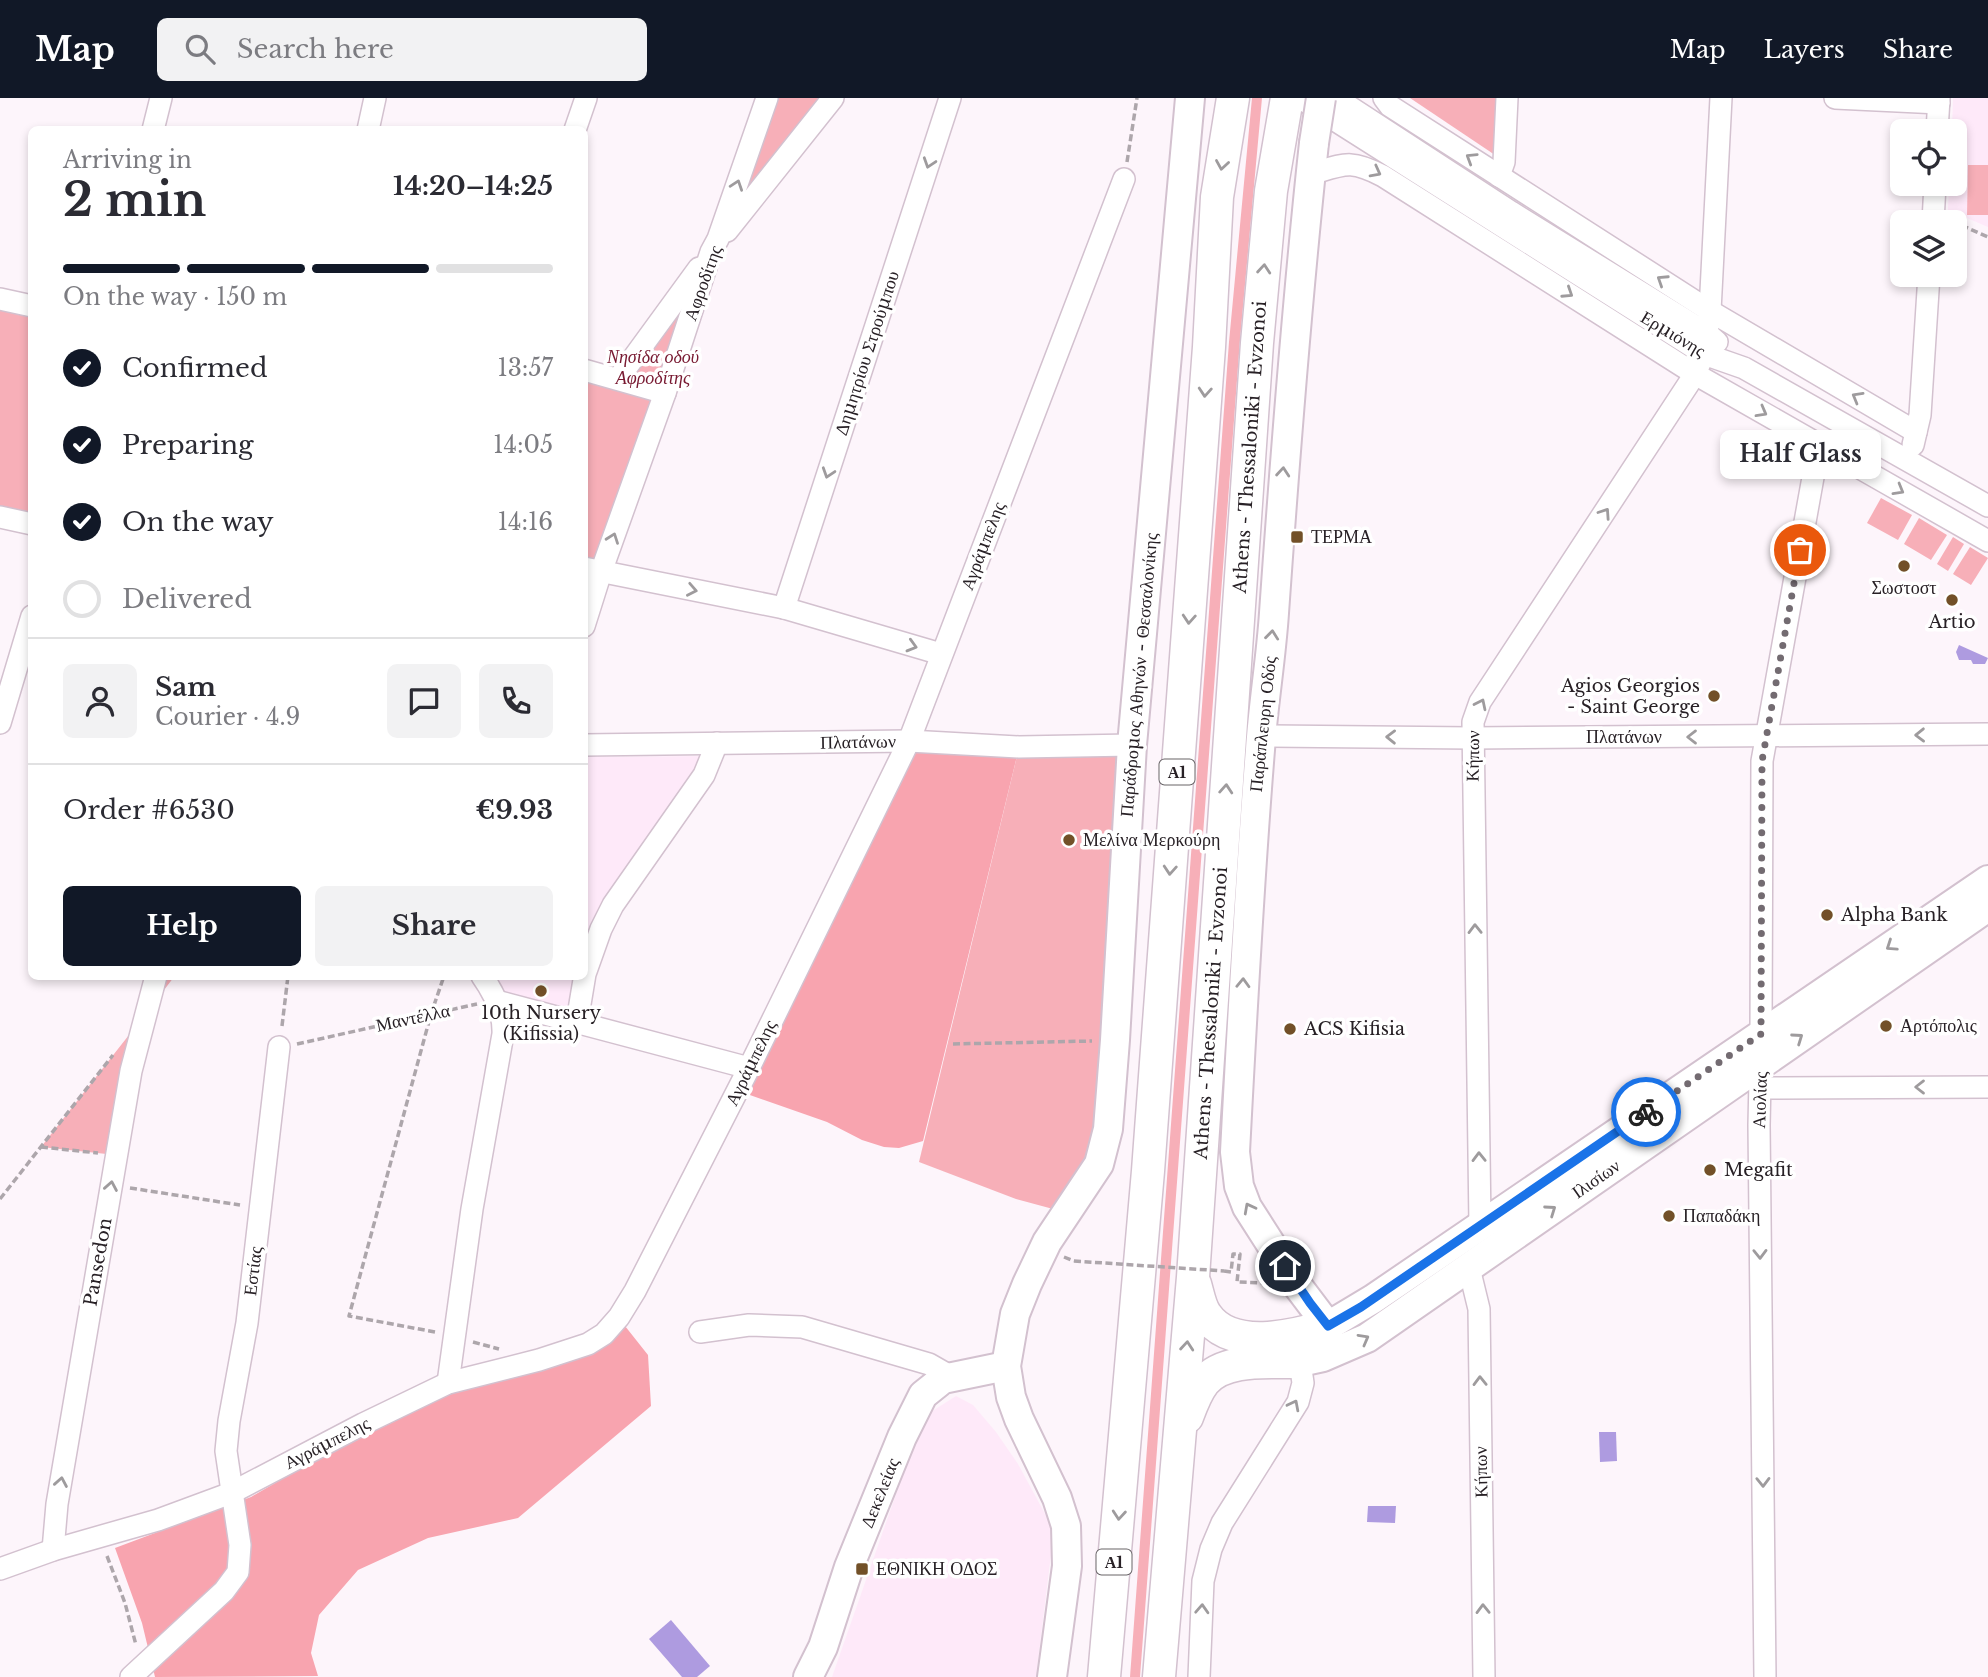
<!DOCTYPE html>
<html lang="en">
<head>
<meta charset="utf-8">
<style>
	body { margin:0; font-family:"Libre Baskerville",serif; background:#f2f2f3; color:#2b2b33; height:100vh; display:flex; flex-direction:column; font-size:26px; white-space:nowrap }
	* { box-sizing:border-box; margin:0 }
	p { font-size:23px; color:#7c7c81 }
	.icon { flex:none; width:38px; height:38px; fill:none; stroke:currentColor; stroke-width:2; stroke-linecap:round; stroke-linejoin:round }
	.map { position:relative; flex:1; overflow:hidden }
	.panel { position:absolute; left:28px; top:28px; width:560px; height:854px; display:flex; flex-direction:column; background:#fff; border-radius:10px; box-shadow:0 4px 10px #0003 }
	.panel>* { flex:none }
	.controls { position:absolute; left:1890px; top:21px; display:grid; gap:14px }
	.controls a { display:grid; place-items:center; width:77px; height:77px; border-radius:10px; background:#fff; box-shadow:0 4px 10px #0003; font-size:35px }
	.pin { position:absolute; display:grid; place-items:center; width:60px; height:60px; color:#fff; margin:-30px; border:4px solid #fff; border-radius:50%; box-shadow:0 2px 7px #0007 }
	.courier { position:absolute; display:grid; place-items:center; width:70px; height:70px; margin:-35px; border:5px solid #1a73e8; border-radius:50%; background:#fff; color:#222; box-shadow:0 2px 9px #0007 }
	.bubble { position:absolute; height:49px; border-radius:10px; background:#fff; box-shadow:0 4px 10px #0003; font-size:23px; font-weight:700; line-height:49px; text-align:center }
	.summary em { font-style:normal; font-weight:700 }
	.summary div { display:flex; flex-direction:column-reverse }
	.summary { display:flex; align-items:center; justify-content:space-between; height:119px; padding:0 35px }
	h1 { font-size:46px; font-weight:700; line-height:52px }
	.bar { display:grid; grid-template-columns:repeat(4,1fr); gap:10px 7px; align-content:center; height:84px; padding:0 35px }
	.bar i { height:9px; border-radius:5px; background:#e1e1e2 }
	.bar .active { background:#111827 }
	.bar p { grid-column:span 4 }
	.line { display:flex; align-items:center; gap:18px; padding:0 35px; border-top:2px solid #e1e1e2 }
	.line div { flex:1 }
	.round { display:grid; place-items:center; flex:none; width:74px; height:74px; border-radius:10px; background:#f2f2f3 }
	ol { padding:0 35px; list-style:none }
	li { display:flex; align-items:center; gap:21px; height:77px }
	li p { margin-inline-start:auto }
	li .icon { padding:7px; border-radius:50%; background:#111827; color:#fff; stroke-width:4 }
	li:last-child { color:#7c7c81 }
	li i { width:38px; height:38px; border:4px solid #e1e1e2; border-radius:50% }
	.primary-button { display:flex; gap:14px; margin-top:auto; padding:14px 35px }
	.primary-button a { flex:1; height:80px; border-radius:10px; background:#111827; color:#fff; font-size:28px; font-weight:700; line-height:80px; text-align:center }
	.primary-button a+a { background:#f2f2f3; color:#2b2b33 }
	header { display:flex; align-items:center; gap:42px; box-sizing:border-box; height:98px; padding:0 35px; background:#111827; color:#fff }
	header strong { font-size:33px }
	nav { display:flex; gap:38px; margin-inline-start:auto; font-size:24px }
	.search { width:490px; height:63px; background:#f2f2f3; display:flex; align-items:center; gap:18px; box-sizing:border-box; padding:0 24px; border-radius:10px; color:#7c7c81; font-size:26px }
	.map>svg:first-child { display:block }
	.built { fill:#fee9f9 }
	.green { fill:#f7afb8 }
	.forest { fill:#f8a4af }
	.water { fill:#ae9be0 }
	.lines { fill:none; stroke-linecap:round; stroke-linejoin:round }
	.minor-casing { stroke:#d3c1cf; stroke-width:24 }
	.major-casing { stroke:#d3c1cf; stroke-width:32 }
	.highway-casing { stroke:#d3c1cf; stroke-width:35 }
	.path { stroke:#ada6ab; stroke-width:3.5; stroke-dasharray:7 3.5; stroke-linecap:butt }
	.minor { stroke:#fff; stroke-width:21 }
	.major { stroke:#fff; stroke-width:28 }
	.highway { stroke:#fff; stroke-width:32 }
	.major-bridge-casing { stroke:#d3c1cf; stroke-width:32; stroke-linecap:butt }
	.path-bridge { stroke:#ada6ab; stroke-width:3.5; stroke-dasharray:7 3.5; stroke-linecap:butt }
	.major-bridge { stroke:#fff; stroke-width:28 }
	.oneway { stroke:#9e9b9d }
	.done { stroke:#736b71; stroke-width:7; stroke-dasharray:0 12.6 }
	.route { stroke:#1a73e8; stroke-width:9 }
	.poi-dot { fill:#725028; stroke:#fff; stroke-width:2.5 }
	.labels { text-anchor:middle; stroke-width:7; stroke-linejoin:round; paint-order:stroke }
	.shield { fill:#fff; stroke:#686467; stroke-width:2 }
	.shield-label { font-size:16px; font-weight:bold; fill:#282126 }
	.street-label { font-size:18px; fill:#282126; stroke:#fff }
	.park-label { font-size:18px; font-style:italic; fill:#781931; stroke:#fff }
	.poi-label { font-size:18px; fill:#282126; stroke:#fff; text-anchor:start }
</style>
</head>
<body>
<header>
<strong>Map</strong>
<div class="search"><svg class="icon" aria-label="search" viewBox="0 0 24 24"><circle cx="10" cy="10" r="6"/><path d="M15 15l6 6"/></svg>Search here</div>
<nav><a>Map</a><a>Layers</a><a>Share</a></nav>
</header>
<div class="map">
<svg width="1988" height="1579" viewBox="0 0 1988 1579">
	<rect width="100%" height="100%" fill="#fdf5fb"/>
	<g class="built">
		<polygon points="1953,0 1988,0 1988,129 1948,112 1949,86 1955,86 1955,33 1952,33"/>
		<polygon points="703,658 698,676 585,851 585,659"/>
		<polygon points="487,879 577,879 571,914 497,891"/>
		<polygon points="956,1298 973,1307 996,1334 1018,1366 1050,1425 1053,1440 1036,1579 832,1579 923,1319"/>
	</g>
	<g class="green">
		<polygon points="767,0 832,0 718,141"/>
		<polygon points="1252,0 1262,0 1240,242 1140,1579 1130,1579 1229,244"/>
		<polygon points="1410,0 1498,0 1495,57"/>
		<polygon points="1968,67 1988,67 1988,117 1967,117"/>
		<polygon points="711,154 585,538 585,272 618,281"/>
		<polygon points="0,205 31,211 31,425 0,417"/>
		<polygon points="1881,400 1912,417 1898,442 1867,425"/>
		<polygon points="1919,420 1947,437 1931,462 1904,446"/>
		<polygon points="1953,439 1964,446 1948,473 1937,466"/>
		<polygon points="1970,449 1988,460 1971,487 1953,476"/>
		<polygon points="1119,656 1098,1017 1090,1055 1053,1111 1016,1101 919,1064 1017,658"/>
		<polygon points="156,879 174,879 147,914 116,1057 41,1049 147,914"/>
	</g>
	<g class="forest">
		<path d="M917 652 1017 658 923 1043 899 1050 884 1049 862 1042 827 1024 747 996C807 883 858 766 917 652Z"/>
		<polygon points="625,1228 648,1257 651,1308 518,1420 428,1440 358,1472 319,1517 311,1555 318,1578 155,1579 142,1525 115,1450 251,1399 327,1355 387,1327 460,1288 544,1272 590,1257 607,1246"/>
	</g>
	<g class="water">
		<polygon points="1959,547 1988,560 1985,566 1973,566 1971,562 1959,562 1956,554"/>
		<polygon points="1599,1334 1616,1334 1617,1363 1600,1364"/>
		<polygon points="1368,1408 1396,1408 1395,1425 1367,1424"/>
		<polygon points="671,1522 710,1568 697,1579 682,1579 649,1541"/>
	</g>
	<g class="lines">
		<defs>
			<g id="minor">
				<polyline points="1300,0 1704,256 1744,270 1988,408"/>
				<polyline points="1336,0 1511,114 1708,236 1717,244"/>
				<polyline points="1384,0 1390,8 1710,213 1916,334"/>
				<polyline points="1835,0 1939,5"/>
				<polyline points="153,32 161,0"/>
				<polyline points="368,32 375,0"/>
				<polyline points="575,32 586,0"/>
				<polyline points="1937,33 1939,0"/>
				<path d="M1311 76C1345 66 1350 61 1383 78L1695 276 1988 443"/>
				<polyline points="1499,78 1504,64 1507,0"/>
				<polyline points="1933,124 1935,86"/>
				<polyline points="727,133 833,0"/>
				<polyline points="0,201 32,208"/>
				<polyline points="584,272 665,295"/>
				<polyline points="618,281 699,170"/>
				<polyline points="1913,347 1920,317 1929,177"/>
				<polyline points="0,419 32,426"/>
				<polyline points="584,470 784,510 941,556"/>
				<polyline points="784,510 950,0"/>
				<polyline points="584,528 601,474 665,295 711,154 718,141 767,0"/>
				<polyline points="0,625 32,518"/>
				<polyline points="1261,638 1472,640 1988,636"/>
				<polyline points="584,647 909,643 1019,649 1132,647"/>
				<polyline points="496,903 749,970"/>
				<polyline points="577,924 585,876 601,831 613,807 704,677 717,645"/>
				<polyline points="1760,990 1988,989"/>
				<polyline points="1480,1127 1473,624 1480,604 1695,276 1704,256 1710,213 1721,0"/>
				<polyline points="1469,1170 1479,1211 1484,1579"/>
				<polyline points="700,1234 749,1227 802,1229 929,1266 950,1278"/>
				<path d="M448 1285 472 1111 503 936C504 915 494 895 482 878"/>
				<polyline points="53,1452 57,1406 131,973 156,878"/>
				<polyline points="0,1471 53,1452 158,1422 231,1395 363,1326 448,1285 539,1262 588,1246 604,1236 619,1219 635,1193 749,970 909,643 1124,81"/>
				<polyline points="131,1579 224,1493 238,1474 240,1447 226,1353 229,1323 247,1225 279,949"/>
				<polyline points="1199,1579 1203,1483 1211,1451 1222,1425 1298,1304 1303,1285 1300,1264"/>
				<polyline points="1765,1579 1759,1027 1761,936 1762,663 1819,346"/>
			</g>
			<g id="major">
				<path d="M1314 45C1297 202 1285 358 1274 515 1271 561 1263 607 1260 652 1249 786 1242 920 1235 1054L1239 1088 1247 1109 1297 1187 1328 1228 1373 1201 1988 782"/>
				<polyline points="1300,1264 1323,1259 1367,1240 1988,809"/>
				<polyline points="808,1579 823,1549 849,1469 902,1339 923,1297 943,1281 1006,1268"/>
				<polyline points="1052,1579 1067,1468 1066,1428 1057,1400 1019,1321 1011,1299 1006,1268 1015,1216 1027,1186 1047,1144 1099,1066 1108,1031 1115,942 1132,647 1190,0"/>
			</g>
			<g id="highway">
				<path d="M1195 1186C1198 1196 1200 1209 1206 1217 1231 1254 1293 1238 1328 1228"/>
				<path d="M1187 1319C1191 1308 1196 1294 1204 1284 1225 1259 1270 1265 1300 1264"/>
				<polyline points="1104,1579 1148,1073 1209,249 1217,99 1233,0"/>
				<polyline points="1159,1579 1193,1179 1257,245 1271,93 1287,0"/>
			</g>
		</defs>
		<use href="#minor" class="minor-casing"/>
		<use href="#major" class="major-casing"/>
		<use href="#highway" class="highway-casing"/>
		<g class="path">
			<polyline points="1127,64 1137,0"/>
			<polyline points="1952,123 1988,139"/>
			<polyline points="282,928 288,878"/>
			<polyline points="297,946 477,906"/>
			<polyline points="953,946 1092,943"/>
			<polyline points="41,1049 98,1055"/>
			<polyline points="130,1090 240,1107"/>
			<polyline points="0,1101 113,957"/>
			<polyline points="1064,1159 1074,1163"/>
			<polyline points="1224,1173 1231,1174 1233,1156 1240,1156 1237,1184 1267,1185"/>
			<polyline points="435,1234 349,1218 431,916 444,878"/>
			<polyline points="473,1244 499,1251"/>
			<polyline points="107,1458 125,1505 136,1547"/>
		</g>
		<use href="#minor" class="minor"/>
		<use href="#major" class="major"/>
		<use href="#highway" class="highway"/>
		<defs>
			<polyline id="major-bridge" points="1314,45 1321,0"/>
		</defs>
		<use href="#major-bridge" class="major-bridge-casing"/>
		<polyline class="path-bridge" points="1074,1163 1224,1173"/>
		<use href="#major-bridge" class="major-bridge"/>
	</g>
	<defs><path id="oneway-chevron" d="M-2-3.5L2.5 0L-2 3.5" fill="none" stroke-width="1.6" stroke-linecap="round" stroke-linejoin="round" transform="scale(1.75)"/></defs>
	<g class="oneway">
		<use href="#oneway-chevron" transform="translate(1471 60) rotate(-148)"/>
		<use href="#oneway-chevron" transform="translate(929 65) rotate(108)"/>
		<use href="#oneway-chevron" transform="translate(1222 67) rotate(99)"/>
		<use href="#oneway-chevron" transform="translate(1376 74) rotate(28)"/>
		<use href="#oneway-chevron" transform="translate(737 87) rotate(-71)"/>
		<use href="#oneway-chevron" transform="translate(1264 171) rotate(-85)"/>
		<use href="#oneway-chevron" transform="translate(1662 182) rotate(-147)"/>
		<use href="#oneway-chevron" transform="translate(1568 195) rotate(33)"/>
		<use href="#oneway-chevron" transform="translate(1205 294) rotate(94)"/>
		<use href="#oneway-chevron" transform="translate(1857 299) rotate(-150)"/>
		<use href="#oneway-chevron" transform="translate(1762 314) rotate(29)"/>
		<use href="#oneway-chevron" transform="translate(1283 374) rotate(-85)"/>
		<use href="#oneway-chevron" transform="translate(828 375) rotate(108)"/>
		<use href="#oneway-chevron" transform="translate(1899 392) rotate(30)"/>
		<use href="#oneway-chevron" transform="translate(1605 415) rotate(-56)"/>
		<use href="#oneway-chevron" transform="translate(613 440) rotate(-70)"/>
		<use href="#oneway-chevron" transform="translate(692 492) rotate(11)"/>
		<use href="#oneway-chevron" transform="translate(1189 521) rotate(94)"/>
		<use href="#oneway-chevron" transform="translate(1272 537) rotate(-84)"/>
		<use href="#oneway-chevron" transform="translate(912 548) rotate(16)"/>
		<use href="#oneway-chevron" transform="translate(1481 606) rotate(-64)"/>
		<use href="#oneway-chevron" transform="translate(1920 637) rotate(179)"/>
		<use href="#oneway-chevron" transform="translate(1391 639) rotate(-179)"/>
		<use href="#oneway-chevron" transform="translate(1692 639) rotate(180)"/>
		<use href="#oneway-chevron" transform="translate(1226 691) rotate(-86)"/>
		<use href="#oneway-chevron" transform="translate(1170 772) rotate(94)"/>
		<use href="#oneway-chevron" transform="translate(1475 831) rotate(-91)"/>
		<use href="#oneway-chevron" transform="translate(1891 848) rotate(146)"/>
		<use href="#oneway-chevron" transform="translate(1243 885) rotate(-88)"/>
		<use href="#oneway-chevron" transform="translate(1798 940) rotate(-35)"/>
		<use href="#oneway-chevron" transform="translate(1920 989) rotate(180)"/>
		<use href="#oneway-chevron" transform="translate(1479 1059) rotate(-91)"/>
		<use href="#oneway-chevron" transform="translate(111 1088) rotate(-80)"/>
		<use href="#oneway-chevron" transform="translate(1249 1110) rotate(-118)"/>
		<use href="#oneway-chevron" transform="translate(1551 1112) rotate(-35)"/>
		<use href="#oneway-chevron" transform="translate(1760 1156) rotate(89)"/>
		<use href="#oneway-chevron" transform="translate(1364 1241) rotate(-29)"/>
		<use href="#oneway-chevron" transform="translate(1187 1248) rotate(-85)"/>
		<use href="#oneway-chevron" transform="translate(1480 1283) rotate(-91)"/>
		<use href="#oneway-chevron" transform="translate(1294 1307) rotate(-63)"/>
		<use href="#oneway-chevron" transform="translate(61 1384) rotate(-80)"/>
		<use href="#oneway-chevron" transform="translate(1763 1384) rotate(89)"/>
		<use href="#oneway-chevron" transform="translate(1119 1417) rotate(95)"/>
		<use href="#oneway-chevron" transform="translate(1202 1511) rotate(-87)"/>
		<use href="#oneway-chevron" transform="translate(1483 1511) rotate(-91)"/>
	</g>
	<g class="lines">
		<polyline class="done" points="1646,1014 1761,936 1762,663 1800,452"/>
		<polyline class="route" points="1285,1168 1310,1205 1328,1228 1361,1209 1646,1014"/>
	</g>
	<g class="poi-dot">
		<rect x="1290" y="432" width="14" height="14" rx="3.5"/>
		<circle cx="1904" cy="468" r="7"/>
		<circle cx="1952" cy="502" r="7"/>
		<circle cx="1714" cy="598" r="7"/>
		<circle cx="1069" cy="742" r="7"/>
		<circle cx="1827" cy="817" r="7"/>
		<circle cx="541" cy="893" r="7"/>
		<circle cx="1886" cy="928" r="7"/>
		<circle cx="1290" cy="931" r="7"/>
		<circle cx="1710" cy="1072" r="7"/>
		<circle cx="1669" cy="1118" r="7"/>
		<rect x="855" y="1464" width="14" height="14" rx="3.5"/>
	</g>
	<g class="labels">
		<g class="shield">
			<rect x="1159.5" y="661.5" width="35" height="25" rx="5"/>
			<rect x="1096.5" y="1451.5" width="35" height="25" rx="5"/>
		</g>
		<g class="shield-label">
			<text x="1177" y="680">Α1</text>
			<text x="1114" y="1470">Α1</text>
		</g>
		<g class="street-label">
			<text transform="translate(703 185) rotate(-70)" y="6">Αφροδίτης</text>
			<text transform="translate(1673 236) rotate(31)" y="6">Ερμιόνης</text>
			<text transform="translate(867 255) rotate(-72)" y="6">Δημητρίου Στρούμπου</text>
			<text transform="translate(1250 349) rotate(-86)" y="6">Athens - Thessaloniki - Evzonoi</text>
			<text transform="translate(983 448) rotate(-69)" y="6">Αγράμπελης</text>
			<text transform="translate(1139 577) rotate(-85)" y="6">Παράδρομος Αθηνών - Θεσσαλονίκης</text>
			<text transform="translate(1263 626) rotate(-84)" y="6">Παράπλευρη Οδός</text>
			<text x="1624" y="645">Πλατάνων</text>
			<text transform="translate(858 644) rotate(-1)" y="6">Πλατάνων</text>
			<text transform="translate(1473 658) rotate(-89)" y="6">Κήπων</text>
			<text transform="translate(1211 915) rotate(-86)" y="6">Athens - Thessaloniki - Evzonoi</text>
			<text transform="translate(413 920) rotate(-12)" y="6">Μαντέλλα</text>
			<text transform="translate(751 965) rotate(-64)" y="6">Αγράμπελης</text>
			<text transform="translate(1760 1002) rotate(-88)" y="6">Αιολίας</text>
			<text transform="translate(1596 1081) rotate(-35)" y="6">Ιλισίων</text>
			<text transform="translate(98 1164) rotate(-80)" y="6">Pansedon</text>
			<text transform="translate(253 1173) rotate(-83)" y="6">Εστίας</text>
			<text transform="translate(327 1345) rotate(-27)" y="6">Αγράμπελης</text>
			<text transform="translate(1481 1374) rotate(-91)" y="6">Κήπων</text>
			<text transform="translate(880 1395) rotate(-68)" y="6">Δεκελείας</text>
		</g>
		<g class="park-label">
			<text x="653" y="265">Νησίδα οδού<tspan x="653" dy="21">Αφροδίτης</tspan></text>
		</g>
		<g class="poi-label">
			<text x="1311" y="445">ΤΕΡΜΑ</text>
			<text x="1904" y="496" text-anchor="middle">Σωστοστ</text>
			<text x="1952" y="530" text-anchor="middle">Artio</text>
			<text x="1700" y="594" text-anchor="end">Agios Georgios<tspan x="1700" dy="21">- Saint George</tspan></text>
			<text x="1083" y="748">Μελίνα Μερκούρη</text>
			<text x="1841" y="823">Alpha Bank</text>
			<text x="541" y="921" text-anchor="middle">10th Nursery<tspan x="541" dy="21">(Kifissia)</tspan></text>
			<text x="1900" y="934">Αρτόπολις</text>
			<text x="1304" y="937">ACS Kifisia</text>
			<text x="1724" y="1078">Megafit</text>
			<text x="1683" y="1124">Παπαδάκη</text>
			<text x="876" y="1477">ΕΘΝΙΚΗ ΟΔΟΣ</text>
		</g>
	</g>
</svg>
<div class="controls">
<a><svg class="icon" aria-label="locate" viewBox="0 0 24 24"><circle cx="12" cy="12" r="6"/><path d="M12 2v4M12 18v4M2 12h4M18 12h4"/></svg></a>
<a><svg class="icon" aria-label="layers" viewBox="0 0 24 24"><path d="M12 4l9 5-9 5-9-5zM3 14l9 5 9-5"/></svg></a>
</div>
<div class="pin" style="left:1800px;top:452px;background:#ea580c"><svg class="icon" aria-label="bag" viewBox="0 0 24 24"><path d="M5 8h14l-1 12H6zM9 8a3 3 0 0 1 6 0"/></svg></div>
<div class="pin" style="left:1285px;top:1168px;background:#1f2937"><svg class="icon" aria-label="home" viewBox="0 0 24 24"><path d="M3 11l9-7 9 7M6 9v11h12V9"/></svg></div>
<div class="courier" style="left:1646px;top:1014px"><svg class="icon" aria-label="bike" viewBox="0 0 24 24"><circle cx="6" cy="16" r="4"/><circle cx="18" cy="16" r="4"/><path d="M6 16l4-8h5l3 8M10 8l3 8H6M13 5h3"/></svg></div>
<div class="bubble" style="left:1720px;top:332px;width:161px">Half Glass</div>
<section class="panel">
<div class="summary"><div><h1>2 min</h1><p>Arriving in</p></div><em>14:20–14:25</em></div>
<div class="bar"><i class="active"></i><i class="active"></i><i class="active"></i><i></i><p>On the way · 150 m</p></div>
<ol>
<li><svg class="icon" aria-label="check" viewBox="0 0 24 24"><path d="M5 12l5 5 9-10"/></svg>Confirmed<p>13:57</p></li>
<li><svg class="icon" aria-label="check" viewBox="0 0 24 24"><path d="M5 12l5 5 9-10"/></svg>Preparing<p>14:05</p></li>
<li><svg class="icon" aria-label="check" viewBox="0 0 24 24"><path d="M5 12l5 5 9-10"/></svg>On the way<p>14:16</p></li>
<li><i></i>Delivered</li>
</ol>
<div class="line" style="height:126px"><a class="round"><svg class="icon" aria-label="person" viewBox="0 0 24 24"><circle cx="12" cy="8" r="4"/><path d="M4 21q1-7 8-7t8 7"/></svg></a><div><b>Sam</b><p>Courier · 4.9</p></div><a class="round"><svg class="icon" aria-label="chat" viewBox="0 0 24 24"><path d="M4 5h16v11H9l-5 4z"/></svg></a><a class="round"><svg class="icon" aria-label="phone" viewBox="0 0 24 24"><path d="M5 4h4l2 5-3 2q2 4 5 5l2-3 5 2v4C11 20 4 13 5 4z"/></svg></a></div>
<div class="line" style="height:91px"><div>Order #6530</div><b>€9.93</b></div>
<div class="primary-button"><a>Help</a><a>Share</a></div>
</section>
</div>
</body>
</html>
